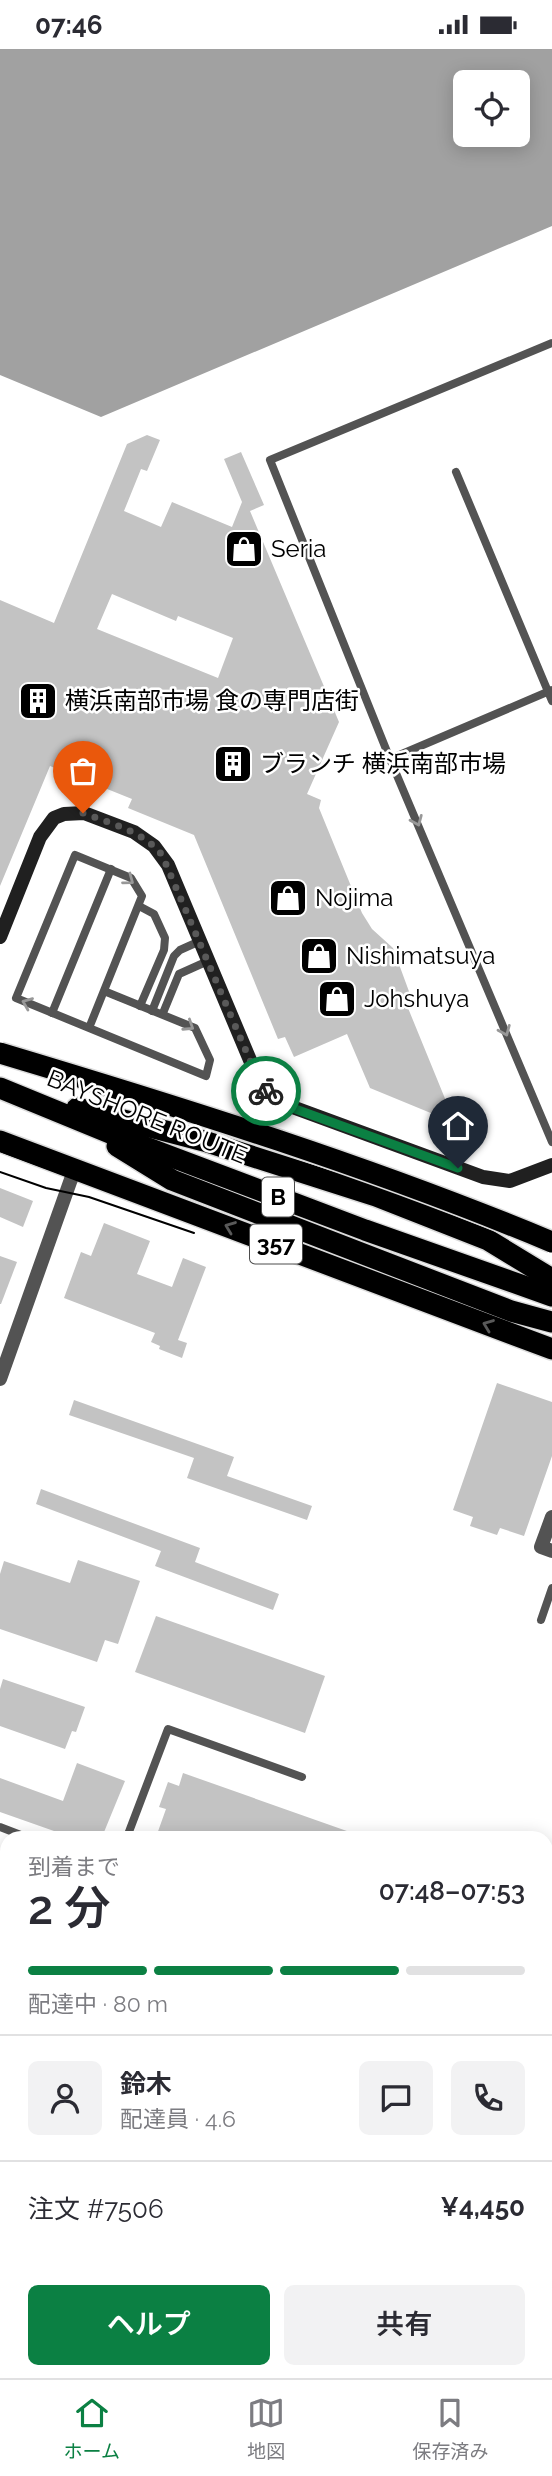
<!DOCTYPE html>
<html lang="ja">
<head>
<meta charset="utf-8">
<style>
	body { margin:0; font-family:Raleway,"Noto Sans JP",sans-serif; background:#f2f2f3; color:#2b2b33; height:100vh; display:flex; flex-direction:column; font-size:26px; white-space:nowrap }
	* { box-sizing:border-box; margin:0 }
	p { font-size:23px; color:#7c7c81 }
	.icon { flex:none; width:38px; height:38px; fill:none; stroke:currentColor; stroke-width:2; stroke-linecap:round; stroke-linejoin:round }
	.map { position:relative; flex:1; overflow:hidden }
	.drawer { position:absolute; left:0px; top:1782px; width:553px; height:548px; display:flex; flex-direction:column; background:#fff; border-radius:21px 21px 0 0; box-shadow:0 4px 18px #0003 }
	.drawer>* { flex:none }
	.buttons { position:absolute; left:453px; top:21px; display:grid; gap:14px }
	.buttons a { display:grid; place-items:center; width:77px; height:77px; border-radius:10px; background:#fff; box-shadow:0 4px 18px #0003; font-size:35px }
	.pin { position:absolute; display:grid; place-items:center; width:60px; height:60px; color:#fff; margin:-72px -30px; border-radius:50% 50% 50% 0; rotate:-45deg; box-shadow:0 0 7px #0007 }
	.pin .icon { rotate:45deg }
	.courier { position:absolute; display:grid; place-items:center; width:70px; height:70px; margin:-35px; border:5px solid #0b8043; border-radius:50%; background:#fff; color:#222; box-shadow:0 2px 9px #0007 }
	.headline em { font-style:normal; font-weight:600 }
	.headline div { display:flex; flex-direction:column-reverse }
	.headline { display:flex; align-items:center; justify-content:space-between; height:119px; padding:0 28px }
	h1 { font-size:46px; font-weight:600; line-height:52px }
	.bar { display:grid; grid-template-columns:repeat(4,1fr); gap:10px 7px; align-content:center; height:84px; padding:0 28px }
	.bar i { height:9px; border-radius:5px; background:#e1e1e2 }
	.bar .selected { background:#0b8043 }
	.bar p { grid-column:span 4 }
	.line { display:flex; align-items:center; gap:18px; padding:0 28px; border-top:2px solid #e1e1e2 }
	.line div { flex:1 }
	.round { display:grid; place-items:center; flex:none; width:74px; height:74px; border-radius:10px; background:#f2f2f3 }
	.action { display:flex; gap:14px; margin-top:auto; padding:14px 28px }
	.action a { flex:1; height:80px; border-radius:10px; background:#0b8043; color:#fff; font-size:28px; font-weight:600; line-height:80px; text-align:center }
	.action a+a { background:#f2f2f3; color:#2b2b33 }
	.status { display:flex; justify-content:space-between; align-items:center; height:49px; padding:0 35px; background:#fff; direction:ltr }
	.status svg { height:19px; fill:currentColor }
	.dock { display:flex; justify-content:space-around; align-items:center; height:98px; border-top:2px solid #e1e1e2; background:#fff; font-size:19px; color:#7c7c81 }
	.dock a { display:grid; justify-items:center; gap:4px }
	.dock .selected { color:#0b8043 }
	.map>svg:first-child { display:block }
	.green { fill:#dadada }
	.water { fill:#a1a1a1; fill-rule:evenodd }
	.building { fill:#c3c3c3; fill-rule:evenodd }
	.lines { fill:none; stroke-linecap:round; stroke-linejoin:round }
	.highway-casing { stroke:#dbdbdb; stroke-width:24 }
	.lane { stroke:#535353; stroke-width:8 }
	.street { stroke:#535353; stroke-width:14 }
	.secondary { stroke:#202020; stroke-width:14 }
	.highway { stroke:#000; stroke-width:21 }
	.tram { stroke:#000; stroke-width:2 }
	.highway-bridge-casing { stroke:#dbdbdb; stroke-width:24; stroke-linecap:butt }
	.lane-bridge { stroke:#535353; stroke-width:8 }
	.highway-bridge { stroke:#000; stroke-width:21 }
	.oneway { stroke:#989898 }
	.oneway2 { stroke:#595959 }
	.done { stroke:#595959; stroke-width:7; stroke-dasharray:0 12.6 }
	.route { stroke:#0b8043; stroke-width:9 }
	.labels { text-anchor:middle; stroke-width:5; stroke-linejoin:round; paint-order:stroke }
	.shield { fill:#fff; stroke:#4c4c4c; stroke-width:2 }
	.shield-label { font-size:23px; font-weight:bold; fill:#000 }
	.poi-label { font-size:24px; fill:#000; stroke:#fff; text-anchor:start }
	.street-label { font-size:24px; fill:#000; stroke:#fff }
</style>
</head>
<body>
<div class="status"><b>07:46</b><svg viewBox="0 0 49 12"><path d="M0 12V9h3v3zM5 12V6h3v6zM10 12V3h3v9zM15 12V0h3v12zM26 1h20v11H26zM47 4h2v5h-2z"/></svg></div>
<div class="map">
<svg width="552" height="2329" viewBox="0 0 552 2329">
	<rect width="100%" height="100%" fill="#fff"/>
	<polygon class="green" points="0,1863 7,1866 7,2322 429,2322 431,2329 0,2329"/>
	<path class="water" d="M0 0H552V177L101 368 0 326ZM466 33H518V86H466Z"/>
	<g class="building">
		<path d="M147 386 160 391 147 422 141 420 124 462 161 478 172 453 232 478 242 453 224 410 241 403 264 456 250 462 339 673 307 745 321 751 319 759 362 864 372 880 393 899 414 956 408 959 455 1074 370 1039 347 985 294 1008 285 988 278 990 194 786 128 759 132 750 50 717 0 837V551L54 574 127 395ZM112 545 176 572 178 567 233 589 218 629 97 580Z"/>
		<polygon points="0,1139 33,1152 23,1178 0,1168"/>
		<polygon points="104,1174 150,1192 137,1225 172,1238 183,1209 206,1218 178,1291 187,1294 182,1309 159,1300 160,1297 151,1293 155,1284 64,1249 81,1203 91,1207"/>
		<polygon points="0,1207 17,1213 1,1255 0,1255"/>
		<polygon points="497,1334 552,1353 552,1407 524,1487 500,1479 497,1486 470,1477 473,1468 453,1461"/>
		<polygon points="74,1351 234,1408 227,1427 312,1457 307,1471 187,1429 194,1409 69,1366"/>
		<polygon points="41,1440 200,1499 195,1513 279,1545 273,1561 155,1517 161,1502 36,1455"/>
		<polygon points="78,1511 140,1532 118,1595 105,1591 97,1613 0,1580 0,1525 4,1512 70,1534"/>
		<polygon points="156,1567 325,1627 305,1684 135,1623"/>
		<polygon points="3,1630 85,1658 76,1683 72,1682 65,1700 0,1677 0,1640"/>
		<polygon points="77,1714 125,1732 102,1788 71,1788 0,1763 0,1729 63,1752"/>
		<polygon points="183,1724 361,1787 361,1788 156,1788 166,1760 159,1758 168,1733 179,1737"/>
	</g>
	<g class="lines">
		<defs>
			<g id="highway">
				<polyline points="0,1039 127,1091 365,1181 552,1247"/>
				<polyline points="77,1059 204,1092 376,1147 488,1191 552,1230"/>
				<polyline points="0,1092 552,1300"/>
				<polyline points="117,1097 172,1131 511,1262 552,1273"/>
			</g>
		</defs>
		<use href="#highway" class="highway-casing"/>
		<g class="lane">
			<polyline points="552,294 270,411 390,710 552,1093"/>
			<polyline points="390,710 552,641"/>
			<polyline points="139,857 154,865 165,889 164,901 140,957"/>
			<polyline points="152,962 174,907 180,901 200,892"/>
			<polyline points="52,964 111,820"/>
			<polyline points="163,964 179,925 208,912"/>
			<polyline points="89,979 142,847 131,829 75,806 16,949 206,1027 210,1011 195,979 104,942"/>
			<polyline points="541,1571 552,1539"/>
			<polyline points="0,1778 26,1788"/>
			<polyline points="127,1788 168,1680 302,1728"/>
		</g>
		<g class="street">
			<polyline points="0,1330 75,1119"/>
			<polyline points="552,1468 541,1498 552,1502"/>
		</g>
		<g class="secondary">
			<polyline points="0,888 40,788 54,769 64,765 84,764 134,783 154,797 168,816 255,1023 262,1037 276,1052 483,1128 510,1132 552,1116"/>
			<polyline points="0,1842 7,1844"/>
			<polyline points="546,2042 552,2045"/>
			<polyline points="546,2079 552,2076"/>
			<polyline points="444,2322 446,2329"/>
		</g>
		<use href="#highway" class="highway"/>
		<g class="tram">
			<polyline points="0,1102 552,1306"/>
			<polyline points="0,1123 46,1139 89,1148 194,1184"/>
		</g>
		<defs>
			<path id="highway-bridge" d="M0 1004C187 1060 372 1118 552 1193"/>
		</defs>
		<use href="#highway-bridge" class="highway-bridge-casing"/>
		<polyline class="lane-bridge" points="456,423 552,652"/>
		<use href="#highway-bridge" class="highway-bridge"/>
	</g>
	<defs><path id="oneway-chevron" d="M-2-3.5L2.5 0L-2 3.5" fill="none" stroke-width="1.6" stroke-linecap="round" stroke-linejoin="round" transform="scale(1.75)"/></defs>
	<g class="oneway">
		<use href="#oneway-chevron" transform="translate(417 772) rotate(67)"/>
		<use href="#oneway-chevron" transform="translate(129 831) rotate(37)"/>
		<use href="#oneway-chevron" transform="translate(27 954) rotate(-158)"/>
		<use href="#oneway-chevron" transform="translate(189 977) rotate(33)"/>
		<use href="#oneway-chevron" transform="translate(505 982) rotate(67)"/>
	</g>
	<g class="oneway2">
		<use href="#oneway-chevron" transform="translate(230 1178) rotate(-159)"/>
		<use href="#oneway-chevron" transform="translate(488 1276) rotate(-159)"/>
	</g>
	<g class="lines">
		<path class="done" d="M83 764C112 775 143 782 162 806L255 1023 266 1042"/>
		<polyline class="route" points="266,1042 276,1052 287,1057 458,1119"/>
	</g>
	<defs>
		<symbol id="shop-square" viewBox="-11 -11 22 22"><rect x="-9" y="-9" width="18" height="18" rx="4" fill="#000" stroke="#fff"/><path d="M-5-2.5h2.3a2.7 3.5 0 0 1 5.4 0H5L5.5 6h-11ZM-1.5-2.5h3a1.5 2.3 0 0 0-3 0Z" fill="#fff"/></symbol>
		<symbol id="building-square" viewBox="-11 -11 22 22"><rect x="-9" y="-9" width="18" height="18" rx="4" fill="#000" stroke="#fff"/><path d="M-4-6H4V6H1V3H-1V6H-4ZM-2.5-4.3h1.7v1.8h-1.7ZM.8-4.3h1.7v1.8H.8ZM-2.5-1h1.7V.8h-1.7ZM.8-1h1.7V.8H.8Z" fill="#fff"/></symbol>
	</defs>
	<g fill-rule="evenodd">
		<use href="#shop-square" x="222" y="478" width="44" height="44"/>
		<use href="#building-square" x="16" y="630" width="44" height="44"/>
		<use href="#building-square" x="211" y="693" width="44" height="44"/>
		<use href="#shop-square" x="266" y="827" width="44" height="44"/>
		<use href="#shop-square" x="297" y="885" width="44" height="44"/>
		<use href="#shop-square" x="315" y="928" width="44" height="44"/>
	</g>
	<g class="labels">
		<g class="shield">
			<rect x="262" y="1128.5" width="32" height="39" rx="5"/>
			<rect x="250" y="1175.5" width="52" height="39" rx="5"/>
		</g>
		<g class="shield-label">
			<text x="278" y="1156">B</text>
			<text x="276" y="1203">357</text>
		</g>
		<g class="poi-label">
			<text x="271" y="508">Seria</text>
			<text x="65" y="660">横浜南部市場 食の専門店街</text>
			<text x="260" y="723">ブランチ 横浜南部市場</text>
			<text x="315" y="857">Nojima</text>
			<text x="346" y="915">Nishimatsuya</text>
			<text x="364" y="958">Johshuya</text>
		</g>
		<g class="street-label">
			<text transform="translate(147 1068) rotate(22)" y="8">BAYSHORE ROUTE</text>
		</g>
	</g>
</svg>
<div class="buttons">
<a><svg class="icon" aria-label="locate" viewBox="0 0 24 24"><circle cx="12" cy="12" r="6"/><path d="M12 2v4M12 18v4M2 12h4M18 12h4"/></svg></a>
</div>
<div class="pin" style="left:83px;top:764px;background:#ea580c"><svg class="icon" aria-label="bag" viewBox="0 0 24 24"><path d="M5 8h14l-1 12H6zM9 8a3 3 0 0 1 6 0"/></svg></div>
<div class="pin" style="left:458px;top:1119px;background:#1f2937"><svg class="icon" aria-label="home" viewBox="0 0 24 24"><path d="M3 11l9-7 9 7M6 9v11h12V9"/></svg></div>
<div class="courier" style="left:266px;top:1042px"><svg class="icon" aria-label="bike" viewBox="0 0 24 24"><circle cx="6" cy="16" r="4"/><circle cx="18" cy="16" r="4"/><path d="M6 16l4-8h5l3 8M10 8l3 8H6M13 5h3"/></svg></div>
<section class="drawer">
<div class="headline"><div><h1>2 分</h1><p>到着まで</p></div><em>07:48–07:53</em></div>
<div class="bar"><i class="selected"></i><i class="selected"></i><i class="selected"></i><i></i><p>配達中 · 80 m</p></div>
<div class="line" style="height:126px"><a class="round"><svg class="icon" aria-label="person" viewBox="0 0 24 24"><circle cx="12" cy="8" r="4"/><path d="M4 21q1-7 8-7t8 7"/></svg></a><div><b>鈴木</b><p>配達員 · 4.6</p></div><a class="round"><svg class="icon" aria-label="chat" viewBox="0 0 24 24"><path d="M4 5h16v11H9l-5 4z"/></svg></a><a class="round"><svg class="icon" aria-label="phone" viewBox="0 0 24 24"><path d="M5 4h4l2 5-3 2q2 4 5 5l2-3 5 2v4C11 20 4 13 5 4z"/></svg></a></div>
<div class="line" style="height:91px"><div>注文 #7506</div><b>¥4,450</b></div>
<div class="action"><a>ヘルプ</a><a>共有</a></div>
</section>
</div>
<nav class="dock">
<a class="selected"><svg class="icon" aria-label="home" viewBox="0 0 24 24"><path d="M3 11l9-7 9 7M6 9v11h12V9"/></svg>ホーム</a>
<a><svg class="icon" aria-label="map" viewBox="0 0 24 24"><path d="M3 6l6-2 6 2 6-2v14l-6 2-6-2-6 2zM9 4v14M15 6v14"/></svg>地図</a>
<a><svg class="icon" aria-label="saved" viewBox="0 0 24 24"><path d="M7 4h10v16l-5-4-5 4z"/></svg>保存済み</a>
</nav>
</body>
</html>
